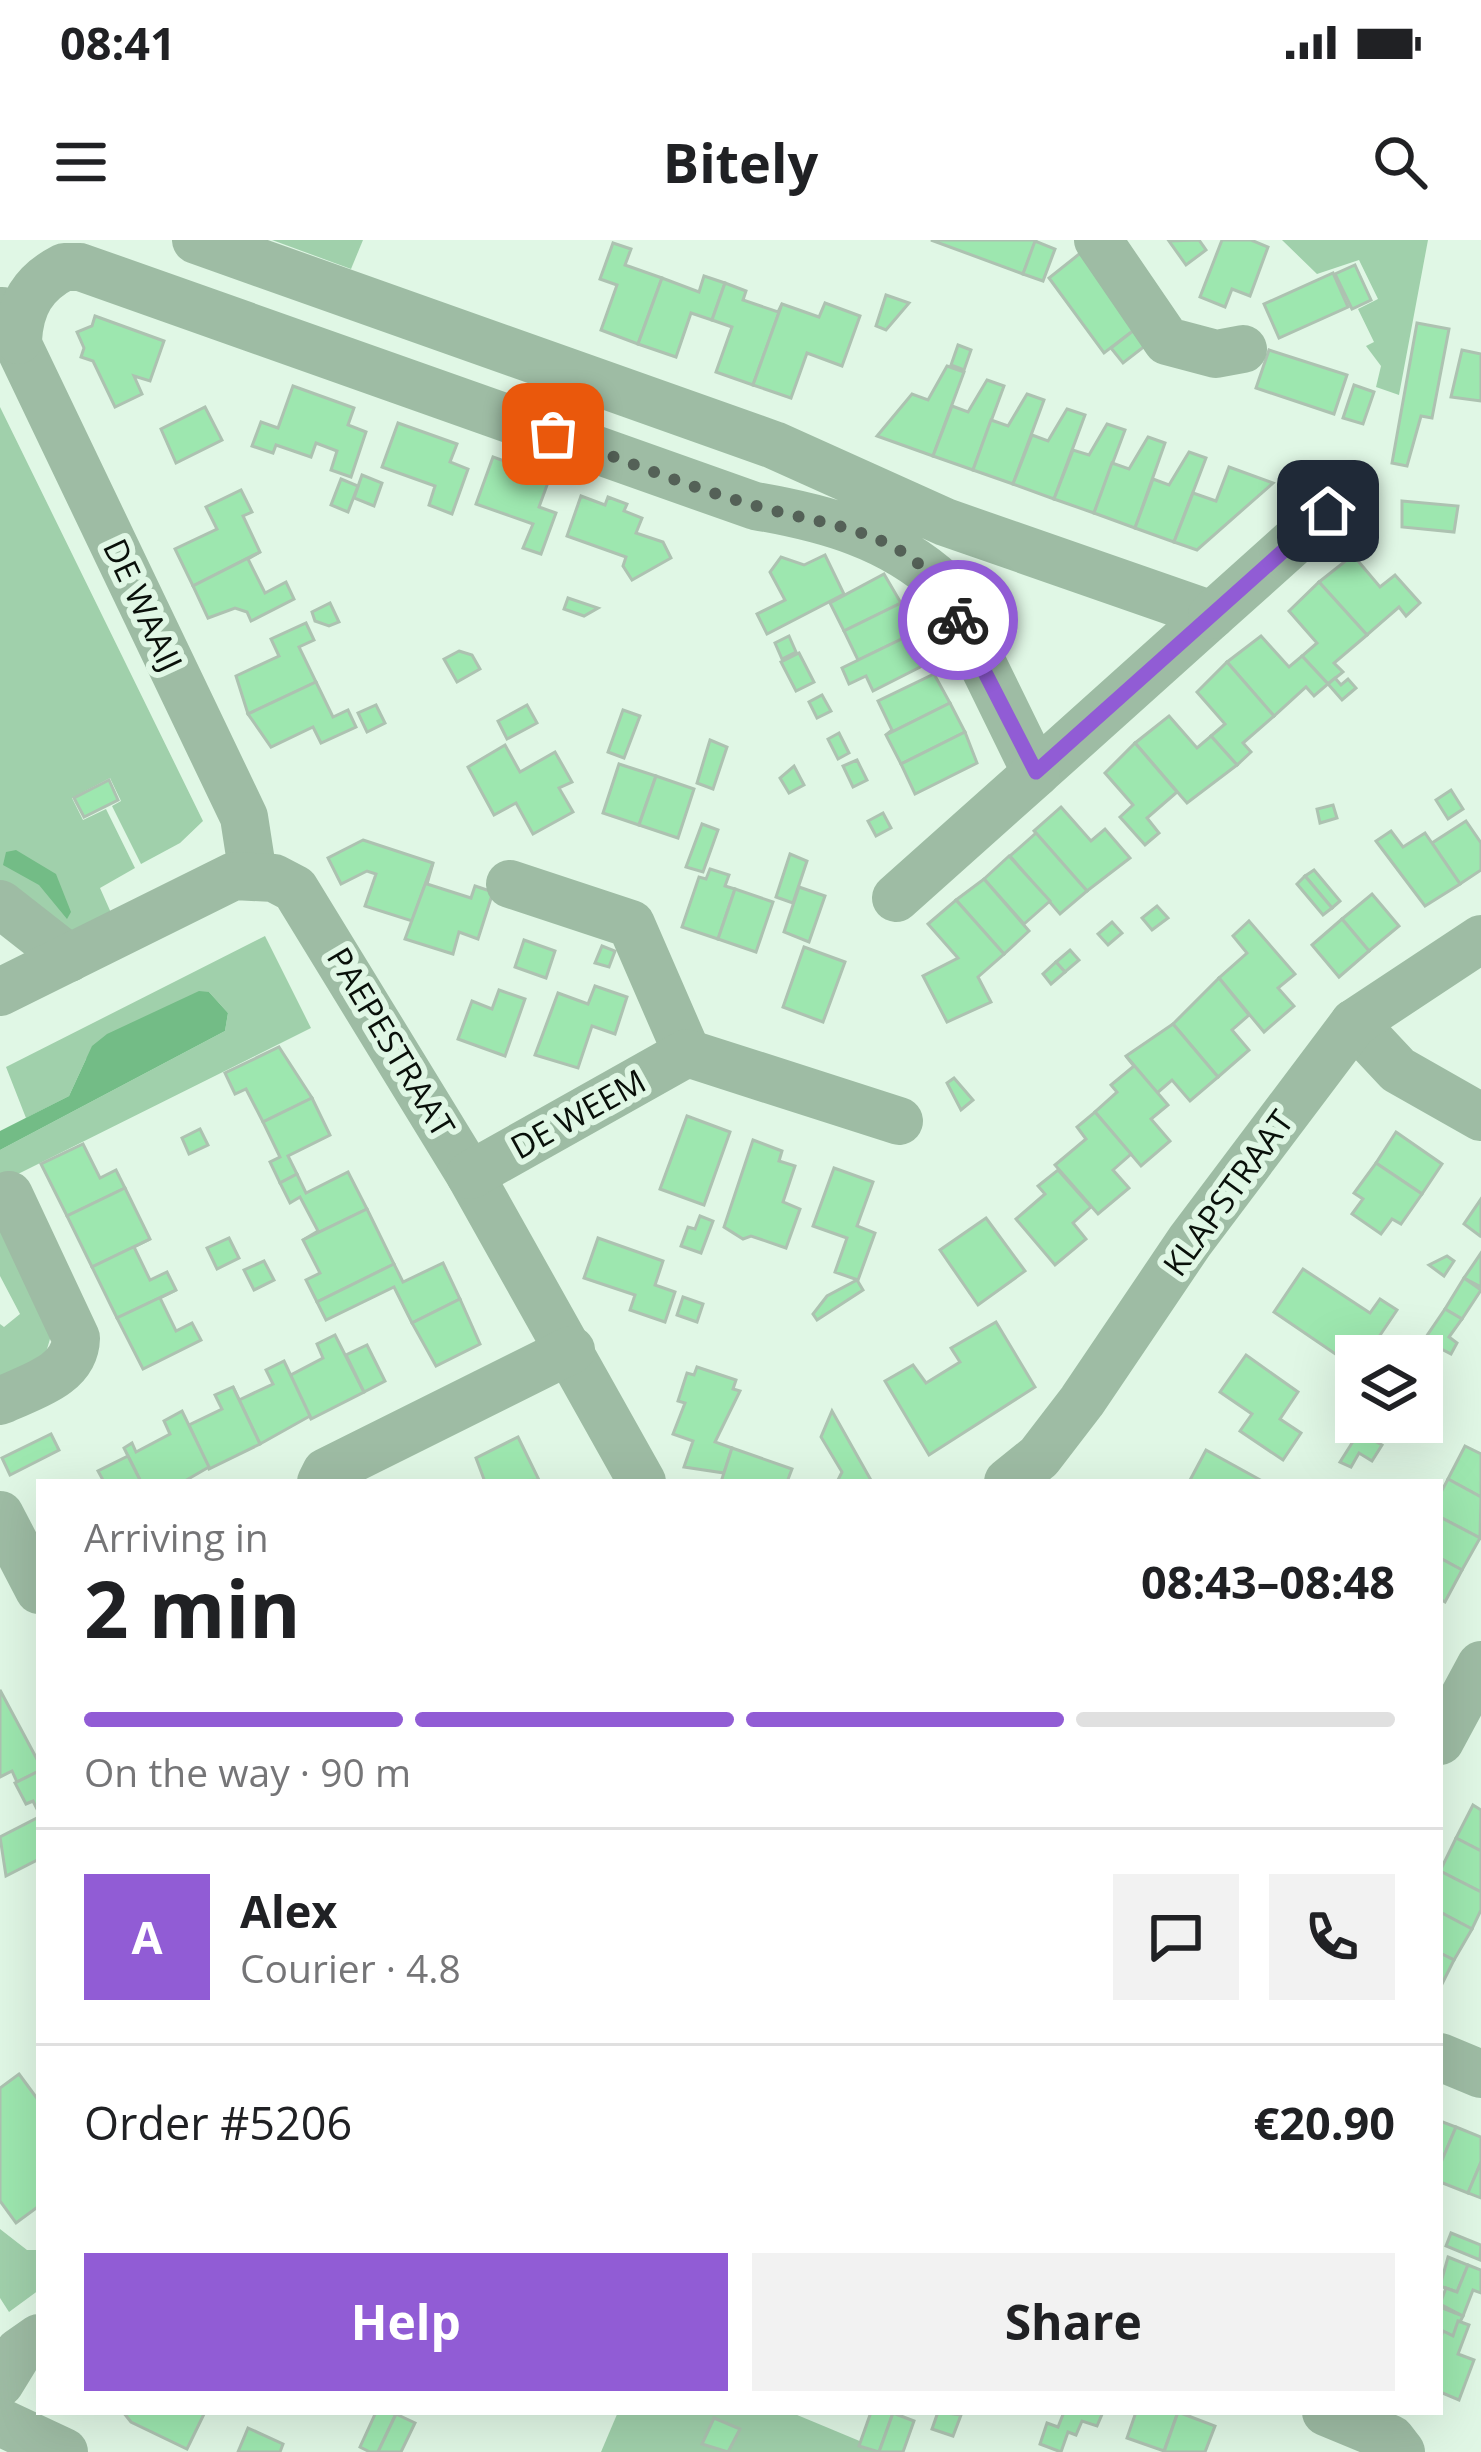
<!DOCTYPE html>
<html lang="en">
<head>
<meta charset="utf-8">
<style>
	body { margin:0; font-family:"Open Sans",sans-serif; background:#f2f2f2; color:#202124; height:100vh; display:flex; flex-direction:column; font-size:45px; white-space:nowrap }
	* { box-sizing:border-box; margin:0 }
	p { font-size:39px; color:#757577 }
	.icon { flex:none; width:66px; height:66px; fill:none; stroke:currentColor; stroke-width:2; stroke-linecap:round; stroke-linejoin:round }
	.map { position:relative; flex:1; overflow:hidden }
	.panel { position:absolute; left:36px; top:1239px; width:1407px; height:936px; display:flex; flex-direction:column; background:#fff; border-radius:0px; box-shadow:0 12px 48px #0002 }
	.panel>* { flex:none }
	.buttons { position:absolute; left:1335px; top:1095px; display:grid; gap:24px }
	.buttons a { display:grid; place-items:center; width:108px; height:108px; border-radius:0px; background:#fff; box-shadow:0 12px 48px #0002; font-size:60px }
	.pin { position:absolute; display:grid; place-items:center; width:102px; height:102px; color:#fff; margin:-51px; border-radius:24px; box-shadow:0 6px 18px #0006 }
	.courier { position:absolute; display:grid; place-items:center; width:120px; height:120px; margin:-60px; border:9px solid #915cd5; border-radius:50%; background:#fff; color:#222; box-shadow:0 3px 15px #0007 }
	.overview em { font-style:normal; font-weight:700 }
	.overview div { display:flex; flex-direction:column-reverse }
	.overview { display:flex; align-items:center; justify-content:space-between; height:204px; padding:0 48px }
	h1 { font-size:78px; font-weight:700; line-height:90px }
	.bar { display:grid; grid-template-columns:repeat(4,1fr); gap:18px 12px; align-content:center; height:144px; padding:0 48px }
	.bar i { height:15px; border-radius:9px; background:#e0e0e0 }
	.bar .active { background:#915cd5 }
	.bar p { grid-column:span 4 }
	.line { display:flex; align-items:center; gap:30px; padding:0 48px; border-top:3px solid #e0e0e0 }
	.line div { flex:1 }
	.round { display:grid; place-items:center; flex:none; width:126px; height:126px; border-radius:0px; background:#f2f2f2 }
	.button { display:flex; gap:24px; margin-top:auto; padding:24px 48px }
	.button a { flex:1; height:138px; border-radius:0px; background:#915cd5; color:#fff; font-size:48px; font-weight:700; line-height:138px; text-align:center }
	.button a+a { background:#f2f2f2; color:#202124 }
	.status { display:flex; justify-content:space-between; align-items:center; height:84px; padding:0 60px; background:#fff; direction:ltr }
	.status svg { height:33px; fill:currentColor }
	header { display:flex; justify-content:space-between; align-items:center; height:156px; padding:0 48px; background:#fff; font-size:54px; font-weight:700 }
	.map>svg:first-child { display:block }
	.green { fill:#a0d0ab }
	.water { fill:#73bc86 }
	.building { fill:#9de7af; stroke:#adc2b1; stroke-width:3 }
	.lines { fill:none; stroke-linecap:round; stroke-linejoin:round }
	.minor { stroke:#9ebca4; stroke-width:48 }
	.done { stroke:#546157; stroke-width:12; stroke-dasharray:0 21.6 }
	.route { stroke:#915cd5; stroke-width:15 }
	.labels { text-anchor:middle; stroke-width:12; stroke-linejoin:round; paint-order:stroke }
	.street-label { font-size:33px; fill:#09100a; stroke:#e0f7e5 }
</style>
</head>
<body>
<div class="status"><b>08:41</b><svg viewBox="0 0 49 12"><path d="M0 12V9h3v3zM5 12V6h3v6zM10 12V3h3v9zM15 12V0h3v12zM26 1h20v11H26zM47 4h2v5h-2z"/></svg></div>
<header><svg class="icon" aria-label="menu" viewBox="0 0 24 24"><path d="M4 6h16M4 12h16M4 18h16"/></svg>Bitely<svg class="icon" aria-label="search" viewBox="0 0 24 24"><circle cx="10" cy="10" r="6"/><path d="M15 15l6 6"/></svg></header>
<div class="map">
<svg width="1481" height="2212" viewBox="0 0 1481 2212">
	<rect width="100%" height="100%" fill="#e0f7e5"/>
	<g class="green">
		<polygon points="272,0 363,0 351,29"/>
		<polygon points="1282,0 1428,0 1399,155 1376,147 1381,126 1366,106 1374,102 1358,69 1378,59 1359,20 1317,34"/>
		<polygon points="0,167 203,581 180,603 141,624 112,566 121,561 110,538 72,558 83,580 106,569 135,628 100,648 112,675 68,698 0,654"/>
		<polygon points="265,696 311,788 16,935 0,954 0,910 225,791 228,773 209,752 86,819 69,856 26,878 6,827"/>
		<polygon points="0,976 52,1092 45,1116 0,1140 0,1084 4,1087 20,1074 0,1036"/>
		<polygon points="0,1989 27,2010 39,2010 39,2050 9,2072 0,2058"/>
		<polygon points="618,2172 790,2172 886,2212 601,2212"/>
	</g>
	<g class="water">
		<polygon points="16,610 56,634 71,672 67,679 39,645 3,625 6,612"/>
		<polygon points="199,751 209,752 228,773 225,791 0,910 0,891 69,856 92,806 107,794"/>
	</g>
	<g class="building">
		<polygon points="931,0 1036,0 1023,34"/>
		<polygon points="1199,0 1206,10 1186,25 1169,1"/>
		<polygon points="1222,0 1251,0 1268,7 1250,56 1232,49 1225,67 1200,57"/>
		<polygon points="1035,1 1055,9 1043,41 1023,34"/>
		<polygon points="613,3 631,9 625,25 662,38 638,104 601,90 617,45 600,39"/>
		<polygon points="1083,11 1138,87 1104,113 1049,38"/>
		<polygon points="1355,25 1371,60 1352,69 1335,34"/>
		<polygon points="1333,33 1348,67 1279,98 1264,64"/>
		<polygon points="704,36 725,43 712,80 691,73 676,117 638,104 662,38 699,52"/>
		<polygon points="725,43 746,51 743,60 778,72 782,64 753,145 716,132 732,87 712,80"/>
		<polygon points="886,55 909,63 886,90 876,86"/>
		<polygon points="825,63 860,76 842,126 807,113 791,158 753,145 782,64 819,77"/>
		<polygon points="95,76 164,101 150,141 134,136 142,154 115,167 93,121 81,117 84,108 77,92 92,86"/>
		<polygon points="1417,83 1449,89 1432,178 1421,176 1407,226 1392,223"/>
		<polygon points="1138,87 1150,102 1123,123 1111,108"/>
		<polygon points="958,105 971,110 964,130 951,125"/>
		<polygon points="1269,110 1347,135 1334,174 1256,148"/>
		<polygon points="1462,110 1481,114 1481,161 1451,157"/>
		<polygon points="947,126 964,132 933,216 877,196 912,154 928,160"/>
		<polygon points="987,140 1004,146 973,230 933,216 952,166 968,172"/>
		<polygon points="1354,145 1374,152 1363,184 1343,178"/>
		<polygon points="293,146 354,168 348,185 366,192 351,237 331,230 337,211 316,203 311,217 276,205 273,213 252,206 261,182 278,188"/>
		<polygon points="1027,154 1044,160 1013,244 973,230 991,180 1008,186"/>
		<polygon points="205,167 222,200 176,223 161,189"/>
		<polygon points="1067,169 1085,175 1054,259 1013,244 1032,195 1048,201"/>
		<polygon points="398,183 457,204 450,222 468,229 452,274 429,265 435,246 382,227"/>
		<polygon points="1107,184 1125,190 1094,273 1054,259 1073,210 1089,215"/>
		<polygon points="1148,197 1165,203 1135,288 1094,273 1112,223 1129,229"/>
		<polygon points="1189,212 1206,218 1174,302 1135,288 1153,239 1169,245"/>
		<polygon points="493,217 550,237 539,267 556,273 541,314 523,308 533,284 476,264"/>
		<polygon points="1229,227 1273,243 1197,310 1174,302 1193,253 1216,261"/>
		<polygon points="362,235 382,243 374,266 354,258"/>
		<polygon points="341,239 358,246 348,272 331,265"/>
		<polygon points="241,250 252,272 243,276 260,312 193,346 175,309 217,289 206,267"/>
		<polygon points="581,256 605,265 608,257 627,264 624,271 642,278 636,293 663,302 671,318 632,340 623,326 626,317 567,296"/>
		<polygon points="1402,261 1458,266 1454,292 1402,287"/>
		<polygon points="260,312 248,319 265,353 286,342 294,359 251,381 247,372 235,368 208,378 193,346"/>
		<polygon points="825,315 844,354 767,394 757,374 785,360 770,332 781,317 804,325"/>
		<polygon points="1353,315 1380,347 1395,335 1420,363 1406,376 1399,367 1367,395 1319,342"/>
		<polygon points="884,334 901,363 844,391 830,363"/>
		<polygon points="1319,342 1367,395 1334,423 1343,432 1328,444 1302,416 1317,403 1289,371"/>
		<polygon points="568,358 598,368 584,376 564,369"/>
		<polygon points="330,363 339,382 329,386 315,381 312,372"/>
		<polygon points="901,363 916,392 858,420 844,391"/>
		<polygon points="306,383 314,400 299,407 316,442 248,474 236,436 279,416 271,399"/>
		<polygon points="916,392 928,423 873,451 866,436 849,444 842,428"/>
		<polygon points="789,396 796,412 782,419 775,403"/>
		<polygon points="1261,396 1289,427 1302,416 1328,444 1314,456 1306,447 1274,476 1227,422"/>
		<polygon points="459,411 472,415 480,429 457,442 444,419"/>
		<polygon points="799,413 814,442 796,451 781,422"/>
		<polygon points="1227,422 1274,476 1243,503 1251,512 1237,525 1211,496 1225,484 1197,452"/>
		<polygon points="934,434 950,463 886,495 892,490 878,461"/>
		<polygon points="1335,438 1341,445 1348,439 1356,448 1342,460 1328,444"/>
		<polygon points="316,442 333,477 348,470 356,487 321,503 313,487 271,507 248,474"/>
		<polygon points="822,455 831,471 817,478 809,462"/>
		<polygon points="950,463 965,492 901,524 886,495"/>
		<polygon points="376,465 385,483 367,492 358,473"/>
		<polygon points="527,465 537,483 507,499 498,481"/>
		<polygon points="623,470 640,476 624,518 608,512"/>
		<polygon points="1169,476 1197,508 1211,496 1237,525 1187,563 1135,503"/>
		<polygon points="965,492 977,523 915,554 901,524"/>
		<polygon points="839,493 849,513 838,519 828,499"/>
		<polygon points="710,500 727,507 713,549 697,543"/>
		<polygon points="1135,503 1177,552 1147,578 1159,593 1145,605 1120,577 1133,565 1105,533"/>
		<polygon points="505,505 520,532 555,512 572,542 559,548 573,572 533,594 516,563 494,575 468,527"/>
		<polygon points="857,520 867,540 853,547 843,526"/>
		<polygon points="619,524 656,536 639,585 603,573"/>
		<polygon points="794,526 804,545 789,553 780,538"/>
		<polygon points="656,536 694,549 678,598 639,585"/>
		<polygon points="109,540 118,560 84,577 74,558"/>
		<polygon points="1451,550 1463,569 1448,579 1436,560"/>
		<polygon points="1333,565 1337,578 1320,583 1317,569"/>
		<polygon points="1061,567 1091,601 1105,589 1130,618 1087,651 1034,591"/>
		<polygon points="883,573 891,588 876,596 868,581"/>
		<polygon points="1466,581 1481,603 1481,630 1460,644 1432,603"/>
		<polygon points="702,584 718,590 703,632 686,627"/>
		<polygon points="1391,591 1403,607 1425,593 1460,644 1425,666 1376,601"/>
		<polygon points="1036,593 1087,651 1060,674 1010,616"/>
		<polygon points="363,600 433,623 412,681 365,666 376,634 367,631 341,644 328,618"/>
		<polygon points="790,614 807,621 793,663 776,657"/>
		<polygon points="1009,616 1050,661 1024,684 984,639"/>
		<polygon points="433,623 427,644 471,658 475,646 493,652 478,699 459,692 453,714 405,699"/>
		<polygon points="710,629 729,635 725,646 735,649 718,699 682,687 699,637 706,639"/>
		<polygon points="1314,630 1340,661 1332,668 1305,636"/>
		<polygon points="1305,636 1332,668 1323,675 1297,644"/>
		<polygon points="984,639 1029,691 1004,714 956,660"/>
		<polygon points="799,647 825,656 809,702 784,692"/>
		<polygon points="735,649 773,662 756,712 718,699"/>
		<polygon points="1372,654 1399,686 1369,711 1342,679"/>
		<polygon points="956,660 1004,714 978,737 991,762 947,782 923,736 958,718 928,684"/>
		<polygon points="1157,666 1168,678 1152,690 1142,678"/>
		<polygon points="1342,679 1369,711 1339,737 1312,705"/>
		<polygon points="1249,681 1295,734 1278,748 1294,766 1264,792 1219,738 1247,713 1233,696"/>
		<polygon points="1112,682 1122,693 1108,705 1098,694"/>
		<polygon points="524,700 555,711 546,738 515,727"/>
		<polygon points="602,706 615,711 609,727 595,723"/>
		<polygon points="804,707 845,722 823,782 783,767"/>
		<polygon points="1070,710 1079,720 1065,732 1056,722"/>
		<polygon points="1056,722 1065,732 1051,744 1043,734"/>
		<polygon points="1219,738 1249,775 1232,790 1249,810 1218,837 1173,784"/>
		<polygon points="595,746 627,757 615,794 592,786 578,828 535,815 558,753 588,764"/>
		<polygon points="499,750 525,759 505,816 458,799 472,761 492,769"/>
		<polygon points="1173,784 1218,837 1190,861 1172,840 1157,853 1126,816"/>
		<polygon points="279,807 312,858 263,882 246,849 235,854 225,833"/>
		<polygon points="1126,816 1168,865 1151,879 1170,901 1141,926 1095,872 1117,852 1111,845 1134,826"/>
		<polygon points="954,838 973,860 961,870 947,843"/>
		<polygon points="312,858 330,895 288,916 297,934 280,943 270,922 280,917 263,882"/>
		<polygon points="1095,872 1131,914 1113,930 1129,948 1098,974 1055,925 1086,899 1077,887"/>
		<polygon points="687,876 730,892 704,965 660,949"/>
		<polygon points="200,889 208,905 189,914 182,898"/>
		<polygon points="1396,892 1442,924 1422,954 1376,923"/>
		<polygon points="753,900 782,911 779,921 795,926 783,962 800,969 786,1008 751,996 743,999 724,987"/>
		<polygon points="83,904 100,938 116,930 125,948 67,976 41,924"/>
		<polygon points="1376,923 1422,954 1401,984 1392,979 1381,994 1352,974 1363,959 1354,953"/>
		<polygon points="834,928 873,942 857,986 875,993 858,1040 835,1032 847,998 813,986"/>
		<polygon points="1058,930 1091,967 1073,983 1086,999 1055,1025 1016,979 1045,954 1038,946"/>
		<polygon points="348,932 367,969 303,1000 318,991 300,957 290,963 280,943 297,934 306,953"/>
		<polygon points="125,948 150,999 92,1027 67,976"/>
		<polygon points="1481,959 1481,994 1480,996 1464,984"/>
		<polygon points="367,969 394,1024 317,1062 306,1040 320,1033 303,1000"/>
		<polygon points="700,976 713,981 701,1013 681,1006 688,987 695,989"/>
		<polygon points="986,978 1025,1031 978,1065 940,1010"/>
		<polygon points="229,998 239,1018 217,1029 207,1008"/>
		<polygon points="598,998 663,1021 655,1045 675,1052 665,1082 630,1070 635,1055 584,1038"/>
		<polygon points="150,999 134,1007 150,1040 167,1032 176,1050 117,1078 92,1027"/>
		<polygon points="1481,1013 1481,1047 1464,1038"/>
		<polygon points="1447,1016 1454,1021 1444,1036 1429,1025"/>
		<polygon points="264,1021 274,1040 254,1050 244,1030"/>
		<polygon points="443,1023 460,1059 412,1083 394,1047 326,1080 317,1062 394,1024 403,1042"/>
		<polygon points="1303,1029 1370,1073 1380,1059 1397,1070 1366,1116 1356,1116 1356,1128 1274,1072"/>
		<polygon points="1464,1038 1481,1050 1462,1079 1445,1069"/>
		<polygon points="857,1040 863,1050 817,1080 813,1074 827,1056"/>
		<polygon points="176,1050 160,1058 176,1091 192,1083 201,1100 143,1129 117,1078"/>
		<polygon points="683,1057 703,1064 697,1082 677,1075"/>
		<polygon points="460,1059 480,1104 436,1126 412,1083"/>
		<polygon points="1445,1069 1462,1079 1449,1097 1457,1103 1451,1114 1424,1100"/>
		<polygon points="996,1082 1035,1147 929,1215 885,1141 913,1125 926,1143 960,1122 951,1108"/>
		<polygon points="335,1095 364,1152 311,1179 289,1136 323,1118 317,1104"/>
		<polygon points="367,1105 385,1141 364,1152 346,1115"/>
		<polygon points="1246,1115 1298,1152 1280,1179 1301,1193 1283,1220 1240,1191 1252,1174 1220,1152"/>
		<polygon points="284,1121 310,1176 260,1204 233,1147 239,1160 273,1144 266,1130"/>
		<polygon points="697,1127 736,1140 733,1149 740,1151 715,1202 732,1208 724,1233 684,1227 693,1201 673,1194 685,1163 678,1161 687,1133 694,1135"/>
		<polygon points="233,1147 260,1204 209,1229 189,1185 222,1169 215,1155"/>
		<polygon points="182,1171 209,1227 183,1242 141,1242 124,1208 132,1203 136,1212 170,1194 164,1181"/>
		<polygon points="832,1171 872,1242 837,1242 842,1232 821,1197"/>
		<polygon points="1359,1192 1382,1205 1372,1221 1359,1213 1351,1227 1340,1222"/>
		<polygon points="51,1194 59,1210 10,1235 2,1218"/>
		<polygon points="518,1197 539,1240 485,1242 476,1218"/>
		<polygon points="1465,1206 1481,1214 1481,1257 1448,1239"/>
		<polygon points="732,1208 792,1229 787,1242 721,1242"/>
		<polygon points="1206,1210 1264,1242 1189,1242"/>
		<polygon points="128,1216 141,1242 104,1242 98,1231"/>
		<polygon points="1448,1239 1481,1257 1480,1298 1440,1277 1440,1254"/>
		<polygon points="1440,1277 1480,1298 1462,1330 1440,1318"/>
		<polygon points="1440,1318 1462,1330 1445,1362 1440,1359"/>
		<polygon points="0,1450 39,1523 39,1531 17,1542 12,1531 0,1537"/>
		<polygon points="39,1531 39,1573 33,1561 26,1564 15,1543"/>
		<polygon points="1473,1565 1481,1570 1481,1611 1456,1598"/>
		<polygon points="39,1577 39,1619 6,1636 0,1597"/>
		<polygon points="1456,1598 1481,1611 1481,1652 1440,1631"/>
		<polygon points="1440,1631 1481,1652 1481,1670 1472,1689 1440,1672"/>
		<polygon points="1440,1672 1472,1689 1454,1720 1440,1713"/>
		<polygon points="1440,1713 1454,1720 1440,1748"/>
		<polygon points="19,1834 39,1861 39,1966 16,1983 0,1961 0,1848"/>
		<polygon points="1440,1881 1456,1887 1440,1925"/>
		<polygon points="1456,1887 1481,1897 1481,1922 1468,1953 1440,1942 1440,1925"/>
		<polygon points="1481,1922 1481,1958 1468,1953"/>
		<polygon points="1451,1993 1481,2005 1480,2020 1446,2006"/>
		<polygon points="1448,2017 1468,2025 1457,2052 1440,2046"/>
		<polygon points="1468,2025 1481,2030 1481,2053 1473,2050 1463,2076 1440,2064 1446,2048 1457,2052"/>
		<polygon points="1440,2067 1463,2076 1453,2096 1443,2091 1440,2100"/>
		<polygon points="1458,2081 1469,2085 1458,2114 1474,2120 1459,2160 1440,2152 1440,2100 1443,2091 1453,2096"/>
		<polygon points="123,2172 205,2172 187,2209 131,2182"/>
		<polygon points="376,2172 396,2174 378,2212 370,2212 360,2207"/>
		<polygon points="871,2172 893,2173 879,2212 859,2206"/>
		<polygon points="938,2172 961,2175 953,2196 932,2189"/>
		<polygon points="1064,2172 1103,2172 1097,2186 1082,2181 1076,2195 1068,2192 1061,2212 1040,2204 1047,2183 1058,2187"/>
		<polygon points="1136,2172 1178,2172 1164,2211 1127,2198"/>
		<polygon points="1178,2172 1215,2186 1205,2212 1164,2212"/>
		<polygon points="893,2173 914,2181 903,2212 879,2212"/>
		<polygon points="396,2174 415,2183 401,2212 378,2212"/>
		<polygon points="714,2178 740,2189 728,2212 702,2204"/>
		<polygon points="248,2188 283,2204 280,2212 238,2212"/>
	</g>
	<g class="lines">
		<g class="minor">
			<polyline points="1098,0 1167,101 1216,114 1243,109"/>
			<polyline points="2,71 244,577 253,635"/>
			<path d="M18 100C20 65 33 43 64 27H80L755 266C825 278 891 296 944 345L1036 533 1212 375 945 282 774 205 196 0"/>
			<polyline points="1212,375 1328,271"/>
			<polyline points="510,644 631,684 687,813"/>
			<polyline points="896,658 1036,533"/>
			<polyline points="0,664 69,718"/>
			<polyline points="0,752 234,636 274,638 295,649 470,935 642,1242"/>
			<polyline points="1354,783 1398,830 1481,877"/>
			<polyline points="470,935 687,813 899,881"/>
			<path d="M0 1161C29 1147 75 1136 76 1098L9 955"/>
			<polyline points="321,1242 326,1232 571,1110"/>
			<polyline points="1008,1242 1039,1217 1082,1161 1190,1001 1354,783 1481,699"/>
			<polyline points="0,1275 39,1350"/>
			<polyline points="1440,1501 1481,1425"/>
			<polyline points="1440,1817 1481,1834"/>
			<polyline points="0,2143 19,2112 39,2098"/>
			<polyline points="1326,2172 1391,2199 1401,2212"/>
			<polyline points="0,2182 64,2212"/>
		</g>
	</g>
	<g class="lines">
		<path class="done" d="M553 194C619 218 685 246 753 265 836 289 920 288 958 380"/>
		<polyline class="route" points="958,380 1036,532 1328,271"/>
	</g>
	<g class="labels">
		<g class="street-label">
			<text transform="translate(143 365) rotate(65)" y="12">DE WAAIJ</text>
			<text transform="translate(391 802) rotate(59)" y="12">PAEPESTRAAT</text>
			<text transform="translate(578 874) rotate(-29)" y="12">DE WEEM</text>
			<text transform="translate(1228 953) rotate(-54)" y="12">KLAPSTRAAT</text>
		</g>
	</g>
</svg>
<div class="buttons">
<a><svg class="icon" aria-label="layers" viewBox="0 0 24 24"><path d="M12 4l9 5-9 5-9-5zM3 14l9 5 9-5"/></svg></a>
</div>
<div class="pin" style="left:553px;top:194px;background:#ea580c"><svg class="icon" aria-label="bag" viewBox="0 0 24 24"><path d="M5 8h14l-1 12H6zM9 8a3 3 0 0 1 6 0"/></svg></div>
<div class="pin" style="left:1328px;top:271px;background:#1f2937"><svg class="icon" aria-label="home" viewBox="0 0 24 24"><path d="M3 11l9-7 9 7M6 9v11h12V9"/></svg></div>
<div class="courier" style="left:958px;top:380px"><svg class="icon" aria-label="bike" viewBox="0 0 24 24"><circle cx="6" cy="16" r="4"/><circle cx="18" cy="16" r="4"/><path d="M6 16l4-8h5l3 8M10 8l3 8H6M13 5h3"/></svg></div>
<section class="panel">
<div class="overview"><div><h1>2 min</h1><p>Arriving in</p></div><em>08:43–08:48</em></div>
<div class="bar"><i class="active"></i><i class="active"></i><i class="active"></i><i></i><p>On the way · 90 m</p></div>
<div class="line" style="height:216px"><b class="round" style="background:#915cd5;color:#fff">A</b><div><b>Alex</b><p>Courier · 4.8</p></div><a class="round"><svg class="icon" aria-label="chat" viewBox="0 0 24 24"><path d="M4 5h16v11H9l-5 4z"/></svg></a><a class="round"><svg class="icon" aria-label="phone" viewBox="0 0 24 24"><path d="M5 4h4l2 5-3 2q2 4 5 5l2-3 5 2v4C11 20 4 13 5 4z"/></svg></a></div>
<div class="line" style="height:156px"><div>Order #5206</div><b>€20.90</b></div>
<div class="button"><a>Help</a><a>Share</a></div>
</section>
</div>
</body>
</html>
